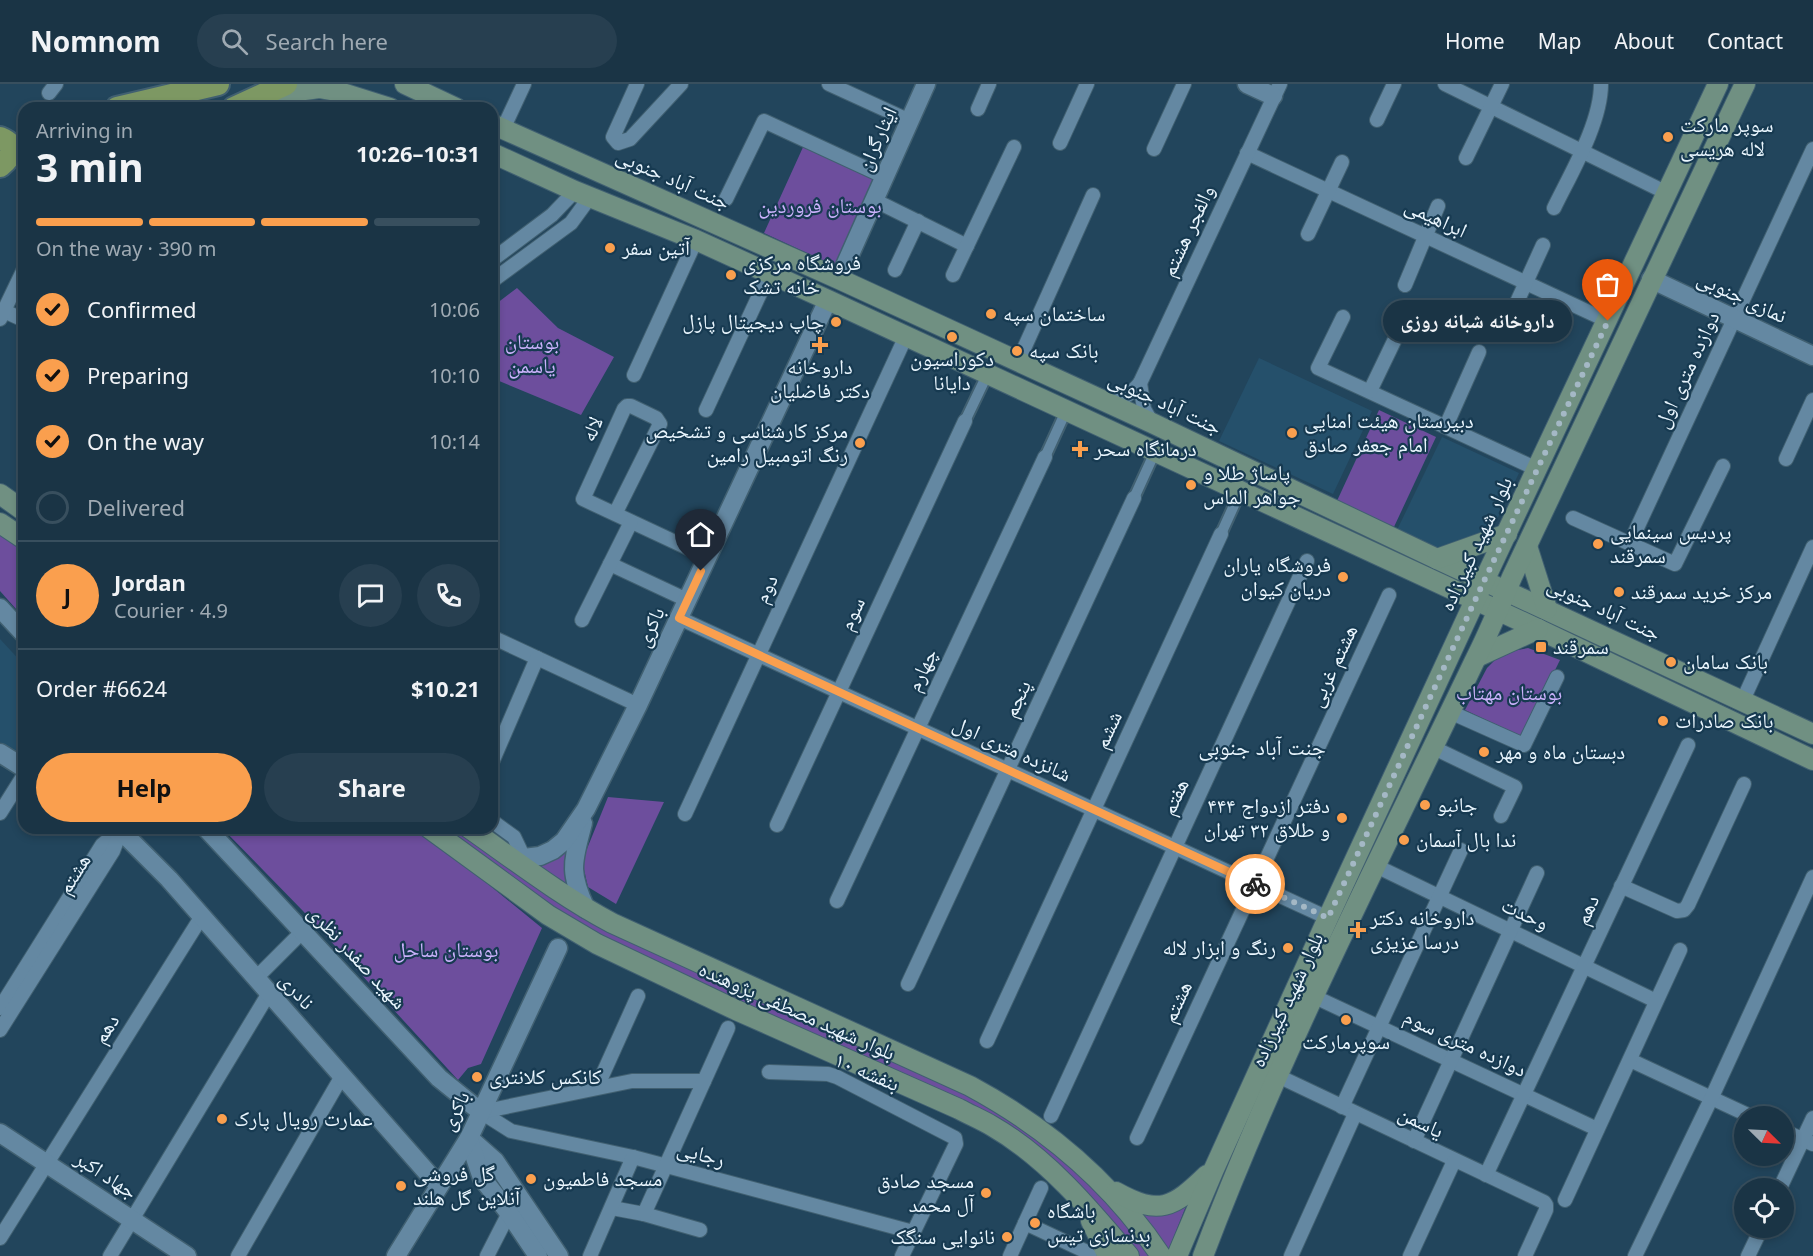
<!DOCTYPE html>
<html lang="en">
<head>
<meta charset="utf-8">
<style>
	body { margin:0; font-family:"Noto Sans","Noto Naskh Arabic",sans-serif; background:#273f50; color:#f1f3f6; height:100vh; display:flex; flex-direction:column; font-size:22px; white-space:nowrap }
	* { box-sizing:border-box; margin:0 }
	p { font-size:20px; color:#9faab3 }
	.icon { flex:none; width:33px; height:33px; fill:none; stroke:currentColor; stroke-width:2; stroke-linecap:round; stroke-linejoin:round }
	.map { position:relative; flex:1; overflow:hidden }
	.drawer { position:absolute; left:18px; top:18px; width:480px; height:732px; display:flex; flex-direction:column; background:#1a3445; border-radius:18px; box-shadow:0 3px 9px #0003,0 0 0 2px #384f5e }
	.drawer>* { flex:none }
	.needle { width:39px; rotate:114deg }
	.controls { position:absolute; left:1734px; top:1022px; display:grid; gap:12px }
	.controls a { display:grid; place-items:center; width:60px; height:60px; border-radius:50%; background:#1a3445; box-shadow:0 3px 9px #0003,0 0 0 2px #384f5e; font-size:30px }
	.pin { position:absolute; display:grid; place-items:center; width:51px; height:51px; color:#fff; margin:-62px -26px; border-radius:50% 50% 50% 0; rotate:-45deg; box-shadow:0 0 6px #0007 }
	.pin .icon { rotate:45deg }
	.courier { position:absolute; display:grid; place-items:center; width:60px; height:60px; margin:-30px; border:4px solid #fa9f4e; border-radius:50%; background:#fff; color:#222; box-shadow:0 2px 8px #0007 }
	.bubble { position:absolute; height:42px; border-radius:21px; background:#1a3445; box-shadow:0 3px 9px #0003,0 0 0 2px #384f5e; font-size:20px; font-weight:700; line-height:42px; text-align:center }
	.overview em { font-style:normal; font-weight:700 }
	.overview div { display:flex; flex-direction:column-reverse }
	.overview { display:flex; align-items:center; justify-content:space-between; height:102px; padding:0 18px }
	h1 { font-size:39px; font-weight:700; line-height:45px }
	.bar { display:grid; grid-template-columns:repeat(4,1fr); gap:9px 6px; align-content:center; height:72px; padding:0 18px }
	.bar i { height:8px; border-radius:4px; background:#384f5e }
	.bar .selected { background:#fa9f4e }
	.bar p { grid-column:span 4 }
	.line { display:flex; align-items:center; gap:15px; padding:0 18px; border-top:2px solid #384f5e }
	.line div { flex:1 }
	.round { display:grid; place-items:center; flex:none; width:63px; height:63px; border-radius:32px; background:#273f50 }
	ol { padding:0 18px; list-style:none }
	li { display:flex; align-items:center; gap:18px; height:66px }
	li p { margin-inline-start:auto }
	li .icon { padding:6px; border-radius:50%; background:#fa9f4e; color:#111; stroke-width:4 }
	li:last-child { color:#9faab3 }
	li i { width:33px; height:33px; border:3px solid #384f5e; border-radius:50% }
	.action { display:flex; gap:12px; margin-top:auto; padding:12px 18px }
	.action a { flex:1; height:69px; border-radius:36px; background:#fa9f4e; color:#111; font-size:24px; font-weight:700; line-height:69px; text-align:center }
	.action a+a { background:#273f50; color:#f1f3f6 }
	header { display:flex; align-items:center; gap:36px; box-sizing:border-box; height:84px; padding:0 30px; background:#1a3445; border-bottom:2px solid #384f5e }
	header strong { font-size:28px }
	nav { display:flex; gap:33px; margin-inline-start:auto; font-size:21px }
	.search { width:420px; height:54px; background:#273f50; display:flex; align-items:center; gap:15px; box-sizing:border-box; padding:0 21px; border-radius:33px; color:#9faab3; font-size:22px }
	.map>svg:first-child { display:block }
	.built { fill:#25506b }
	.green { fill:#6d4e9d }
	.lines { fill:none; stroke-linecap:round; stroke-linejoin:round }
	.pedestrian-casing { stroke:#416071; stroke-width:14 }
	.minor-casing { stroke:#416071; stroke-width:16 }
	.tertiary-casing { stroke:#416071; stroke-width:21 }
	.secondary-casing { stroke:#416071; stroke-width:22 }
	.primary-casing { stroke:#416071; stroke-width:26 }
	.pedestrian { stroke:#6488a2; stroke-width:10 }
	.minor { stroke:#6488a2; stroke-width:14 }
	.tertiary { stroke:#6488a2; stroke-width:18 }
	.secondary { stroke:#709082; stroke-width:20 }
	.primary { stroke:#7d9863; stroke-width:22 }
	.done { stroke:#a4b8c5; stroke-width:6; stroke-dasharray:0 10.8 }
	.route { stroke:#fa9f4e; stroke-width:8 }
	.poi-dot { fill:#fa9f4e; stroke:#173a51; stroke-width:2 }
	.labels { text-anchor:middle; stroke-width:4.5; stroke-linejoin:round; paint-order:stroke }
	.poi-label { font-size:21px; fill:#eaf6fe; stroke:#173a51; text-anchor:start }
	.street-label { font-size:21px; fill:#eaf6fe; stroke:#173a51 }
	.park-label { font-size:21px; fill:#cbb2fc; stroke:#173a51 }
	.neighbourhood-label { font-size:22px; fill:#eaf6fe; stroke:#173a51 }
</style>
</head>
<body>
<header>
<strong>Nomnom</strong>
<div class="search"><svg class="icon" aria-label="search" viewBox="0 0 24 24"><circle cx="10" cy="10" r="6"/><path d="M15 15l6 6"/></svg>Search here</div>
<nav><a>Home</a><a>Map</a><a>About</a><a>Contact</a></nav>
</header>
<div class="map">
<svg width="1813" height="1172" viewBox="0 0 1813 1172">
	<rect width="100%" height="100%" fill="#22455c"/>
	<g class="built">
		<polygon points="1259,274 1372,327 1333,410 1219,357"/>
		<polygon points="1442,353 1519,389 1492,446 1439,466 1397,446"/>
		<polygon points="0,555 24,581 24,676 0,658"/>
	</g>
	<g class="green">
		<polygon points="804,61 877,95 837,183 764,149"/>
		<polygon points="517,204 558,244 614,273 581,331 492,294 492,223"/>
		<polygon points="1379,326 1436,353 1393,445 1336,419"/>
		<polygon points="0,445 24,463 24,534 0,507"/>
		<polygon points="1528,564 1560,576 1522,653 1465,626 1487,584 1502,569"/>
		<polygon points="608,713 664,718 616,820 588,803 582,777"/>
		<polygon points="222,744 416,744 450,769 542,844 481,980 468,984 458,996 303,827"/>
		<polygon points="437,744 455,744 510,784 976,1013 1048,1062 1105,1114 1152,1172 1138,1172 1035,1065 560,831"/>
		<polygon points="569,758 576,810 527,776"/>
		<polygon points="1190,1112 1167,1170 1133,1121"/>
	</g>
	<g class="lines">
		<defs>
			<g id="pedestrian">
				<polyline points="965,337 987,291"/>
				<polyline points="1045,373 1066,327"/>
				<polyline points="1134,414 1155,368"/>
				<polyline points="1221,450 1240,408"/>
			</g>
			<g id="minor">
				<polyline points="637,0 613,53 618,59 630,55 681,0"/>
				<polyline points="829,0 910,37"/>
				<polyline points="1445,0 1667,109"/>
				<polyline points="49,9 56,0"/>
				<polyline points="978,25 989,0"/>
				<polyline points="1377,36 1394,0"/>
				<polyline points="503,45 524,0"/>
				<polyline points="1060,59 1087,0"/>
				<polyline points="1154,65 1184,0"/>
				<polyline points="1247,69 1608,237"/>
				<polyline points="1466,74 1502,0"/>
				<polyline points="726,115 764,37 885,93"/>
				<polyline points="874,116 967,162"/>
				<path d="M1554 124C1571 89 1601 39 1601 0"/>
				<polyline points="1308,150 1342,78"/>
				<polyline points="492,176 552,131 575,107"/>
				<polyline points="895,186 918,137"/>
				<polyline points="953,191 1014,63"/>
				<polyline points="492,197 571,139 590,113"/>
				<polyline points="1405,201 1438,122"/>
				<polyline points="4,227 24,236"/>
				<polyline points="1343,233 1318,284 1537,385"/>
				<polyline points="0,235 24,185"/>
				<polyline points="1507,240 1543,161"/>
				<polyline points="1018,278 1093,111"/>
				<polyline points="634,291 696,156"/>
				<polyline points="1140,299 1144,325 1152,339"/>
				<polyline points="1370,307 1396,253"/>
				<path d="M1107 319C1122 316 1130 311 1140 299L1280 0"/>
				<polyline points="706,326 769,190"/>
				<polyline points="1446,342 1479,268"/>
				<polyline points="1786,375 1813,316"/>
				<polyline points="615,430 660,340 656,334 631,322 627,322 624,325 583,415 707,473"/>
				<polyline points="1573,434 1675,480 1723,382"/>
				<polyline points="1630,459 1813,65"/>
				<polyline points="610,480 687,516"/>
				<polyline points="679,534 1328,834"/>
				<polyline points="582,536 631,438"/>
				<polyline points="492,553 638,621"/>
				<polyline points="1743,616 1813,463"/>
				<polyline points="1450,628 1524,661 1557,593"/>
				<polyline points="1432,663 1515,703 1501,732"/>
				<polyline points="493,676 537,574"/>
				<polyline points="0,729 24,691"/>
				<polyline points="685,730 906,252"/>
				<polyline points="492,737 514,753 524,774"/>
				<polyline points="777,741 965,337"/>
				<polyline points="1376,782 1656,917"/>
				<polyline points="1621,802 1677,827 1684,826 1688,821 1744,700"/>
				<polyline points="837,817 1045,373"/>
				<polyline points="256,894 296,854"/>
				<polyline points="908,900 1134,414"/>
				<polyline points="1315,913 1597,1045"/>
				<polyline points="0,924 102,761 119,747"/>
				<polyline points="0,946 113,767 121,746"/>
				<polyline points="987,957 1221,450"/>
				<polyline points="1630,976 1750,1032"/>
				<polyline points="769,988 828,990 837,993 955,1054 956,1060 902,1172"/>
				<polyline points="1278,992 1544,1118 1546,1121 1546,1126 1525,1172"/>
				<polyline points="597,1003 638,912"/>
				<polyline points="1342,1023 1461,766"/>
				<polyline points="481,1028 511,1047 633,1073 913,1148"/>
				<polyline points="481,1028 632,997 704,997"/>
				<polyline points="1051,1032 1307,477"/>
				<polyline points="1784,1047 1813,1060"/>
				<polyline points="1137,1054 1389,511"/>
				<polyline points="1414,1057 1537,789"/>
				<polyline points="1486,1091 1688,661"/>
				<polyline points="1780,1104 1813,1034"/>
				<polyline points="1565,1116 1680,866"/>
				<polyline points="612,1124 644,1130 700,1146"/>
				<polyline points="644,1130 728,944"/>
				<polyline points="1025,1139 1041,1104"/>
				<polyline points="0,1154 202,832"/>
				<polyline points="110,1172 269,909"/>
				<polyline points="238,1172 342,992"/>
				<polyline points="487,1172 509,1129"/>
				<polyline points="590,1172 633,1073"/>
				<polyline points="1010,1172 1025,1139 1085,1167 1090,1172"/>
				<polyline points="1291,1172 1355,1030"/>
				<polyline points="1410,1172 1454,1077"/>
				<polyline points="1635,1172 1711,1015 1813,793"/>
				<polyline points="1748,1172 1762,1143"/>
			</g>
			<g id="tertiary">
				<polyline points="1247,0 1273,12"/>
				<polyline points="839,195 926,0"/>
				<polyline points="1651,195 1813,272"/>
				<polyline points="0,524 24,550"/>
				<polyline points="0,669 24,684"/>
				<path d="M583 739C573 778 568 786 586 825"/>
				<polyline points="118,744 169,795 439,1102"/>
				<polyline points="206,744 439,994 481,1028"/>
				<polyline points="506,770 524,774 540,772 553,766 564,757 586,725 638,621 828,216"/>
				<polyline points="0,1049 187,1172"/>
				<polyline points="469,1054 495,1077 559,1172"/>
				<polyline points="469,1056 482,1094 509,1129 538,1172"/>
				<polyline points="396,1172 469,1054 558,864"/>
			</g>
			<g id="secondary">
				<polyline points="405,0 456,24"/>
				<polyline points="268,11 319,4 336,7 390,24"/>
				<polyline points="492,40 839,195 1152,339 1437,475 1813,650"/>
				<polyline points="492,69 575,107 696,156 828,216 1538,545 1813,676"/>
				<polyline points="0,410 24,427"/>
				<polyline points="0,439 24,455"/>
				<polyline points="1527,462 1547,525"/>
				<polyline points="1437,475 1507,450"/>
				<polyline points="1477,573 1538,545"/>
				<path d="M429 744 548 831 597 860 736 926 959 1025C970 1031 982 1036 992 1042 1046 1073 1090 1125 1129 1172"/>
				<path d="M469 744C516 777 561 812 612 839L970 1002C1046 1043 1113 1100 1161 1172"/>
				<path d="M1116 1108C1159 1132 1173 1124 1207 1091"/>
				<polyline points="1091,1137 1108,1172"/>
				<polyline points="1177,1172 1214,1085 1328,834 1484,497 1718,0"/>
				<path d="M1203 1172C1280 968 1381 773 1475 576 1489 549 1500 521 1512 493 1589 329 1666 164 1745 0"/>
			</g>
			<g id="primary">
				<polyline points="117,24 218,0"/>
				<polyline points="234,24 286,0"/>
				<path d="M0 54C19 62 13 71 0 82"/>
			</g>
		</defs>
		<use href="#pedestrian" class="pedestrian-casing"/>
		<use href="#minor" class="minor-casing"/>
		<use href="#tertiary" class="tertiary-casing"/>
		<use href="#secondary" class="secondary-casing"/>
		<use href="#primary" class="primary-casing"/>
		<use href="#pedestrian" class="pedestrian"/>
		<use href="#minor" class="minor"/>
		<use href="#tertiary" class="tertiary"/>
		<use href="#secondary" class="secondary"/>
		<use href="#primary" class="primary"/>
	</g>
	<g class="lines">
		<polyline class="done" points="1255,800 1328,834 1484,497 1608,237"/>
		<polyline class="route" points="701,487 679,534 1255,800"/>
	</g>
	<g class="poi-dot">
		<circle cx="1668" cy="53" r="6"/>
		<circle cx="610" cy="164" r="6"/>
		<circle cx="731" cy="191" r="6"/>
		<circle cx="991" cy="230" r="6"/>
		<circle cx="836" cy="238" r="6"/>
		<circle cx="952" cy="253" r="6"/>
		<path d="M817 252h6v6h6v6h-6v6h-6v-6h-6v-6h6z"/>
		<circle cx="1017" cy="267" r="6"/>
		<circle cx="1292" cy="349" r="6"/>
		<circle cx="860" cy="359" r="6"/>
		<path d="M1077 356h6v6h6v6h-6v6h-6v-6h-6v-6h6z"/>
		<circle cx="1191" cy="401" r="6"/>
		<circle cx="1598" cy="460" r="6"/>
		<circle cx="1343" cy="493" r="6"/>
		<circle cx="1619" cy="508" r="6"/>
		<rect x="1535" y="557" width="12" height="12" rx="3"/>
		<circle cx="1671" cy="578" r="6"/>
		<circle cx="1663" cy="637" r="6"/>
		<circle cx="1484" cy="668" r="6"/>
		<circle cx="1425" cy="721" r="6"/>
		<circle cx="1342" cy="734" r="6"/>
		<circle cx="1404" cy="756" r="6"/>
		<path d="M1355 837h6v6h6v6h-6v6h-6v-6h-6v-6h6z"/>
		<circle cx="1288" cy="864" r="6"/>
		<circle cx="1346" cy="936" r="6"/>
		<circle cx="477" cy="993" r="6"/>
		<circle cx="222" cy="1035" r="6"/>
		<circle cx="531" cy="1095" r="6"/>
		<circle cx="401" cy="1102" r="6"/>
		<circle cx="986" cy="1109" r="6"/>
		<circle cx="1035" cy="1139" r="6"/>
		<circle cx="1007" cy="1153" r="6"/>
	</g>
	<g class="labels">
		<g class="poi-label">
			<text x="1680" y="48">سوپر مارکت<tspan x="1680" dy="24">لاله هریسی</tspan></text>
			<text x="622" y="171">آتین سفر</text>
			<text x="743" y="186">فروشگاه مرکزی<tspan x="743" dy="24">خانه تشک</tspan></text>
			<text x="1003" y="237">ساختمان سپه</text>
			<text x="824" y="245" text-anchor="end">چاپ دیجیتال پازل</text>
			<text x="1029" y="274">بانک سپه</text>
			<text x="952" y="282" text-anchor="middle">دکوراسیون<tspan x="952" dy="24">دایانا</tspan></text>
			<text x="820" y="290" text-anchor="middle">داروخانه<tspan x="820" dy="24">دکتر فاضلیان</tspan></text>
			<text x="1304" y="344">دبیرستان هیئت امنایی<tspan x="1304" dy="24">امام جعفر صادق</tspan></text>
			<text x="848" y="354" text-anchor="end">مرکز کارشناسی و تشخیص<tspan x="848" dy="24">رنگ اتومبیل رامین</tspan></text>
			<text x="1094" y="372">درمانگاه سحر</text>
			<text x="1203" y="396">پاساژ طلا و<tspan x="1203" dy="24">جواهر الماس</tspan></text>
			<text x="1610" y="455">پردیس سینمایی<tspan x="1610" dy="24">سمرقند</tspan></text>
			<text x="1331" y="488" text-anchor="end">فروشگاه یاران<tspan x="1331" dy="24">دریان کیوان</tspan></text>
			<text x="1631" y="515">مرکز خرید سمرقند</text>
			<text x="1553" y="570">سمرقند</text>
			<text x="1683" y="585">بانک سامان</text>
			<text x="1675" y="644">بانک صادرات</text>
			<text x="1496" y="675">دبستان ماه و مهر</text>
			<text x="1437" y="728">جانبو</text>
			<text x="1330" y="729" text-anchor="end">دفتر ازدواج ۴۴۴<tspan x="1330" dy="24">و طلاق ۳۲ تهران</tspan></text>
			<text x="1416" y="763">ندا بال آسمان</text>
			<text x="1370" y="841">داروخانه دکتر<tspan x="1370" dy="24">درسا عزیزی</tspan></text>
			<text x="1276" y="871" text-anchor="end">رنگ و ابزار لاله</text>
			<text x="1346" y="965" text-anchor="middle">سوپرمارکت</text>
			<text x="489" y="1000">کانکس کلانتری</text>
			<text x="234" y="1042">عمارت رویال پارک</text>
			<text x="413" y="1097">گل فروشی<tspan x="413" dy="24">آنلاین گل هلند</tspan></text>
			<text x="543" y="1102">مسجد فاطمیون</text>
			<text x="974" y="1104" text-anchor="end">مسجد صادق<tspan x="974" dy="24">آل محمد</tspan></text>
			<text x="1047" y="1134">باشگاه<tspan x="1047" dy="24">بدنسازی تیس</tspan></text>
			<text x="995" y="1160" text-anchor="end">نانوایی سنگک</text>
		</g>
		<g class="street-label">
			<text transform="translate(877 55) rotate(-66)" y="7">ایثارگران</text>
			<text transform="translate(673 95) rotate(24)" y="7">جنت آباد جنوبی</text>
			<text transform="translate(1436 134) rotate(25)" y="7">ابراهیمی</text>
			<text transform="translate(1188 147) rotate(-65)" y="7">والفجر هشتم</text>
			<text transform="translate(1742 213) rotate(25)" y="7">نمازی جنوبی</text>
			<text transform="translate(1687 286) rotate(-65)" y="7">دوازده متری اول</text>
			<text transform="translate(1165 319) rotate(25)" y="7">جنت آباد جنوبی</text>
			<text transform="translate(592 345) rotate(-66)" y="7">لاله</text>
			<text transform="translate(1476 460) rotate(-65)" y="7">بلوار شهید کبیرزاده</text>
			<text transform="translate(766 505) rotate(-65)" y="7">دوم</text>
			<text transform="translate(1604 525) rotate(25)" y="7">جنت آباد جنوبی</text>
			<text transform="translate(852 530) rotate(-65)" y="7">سوم</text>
			<text transform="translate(650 543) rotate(-65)" y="7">باکری</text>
			<text transform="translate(1333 582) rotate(-65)" y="7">هشتم غربی</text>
			<text transform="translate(922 586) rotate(-65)" y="7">چهارم</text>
			<text transform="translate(1017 615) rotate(-65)" y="7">پنجم</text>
			<text transform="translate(1108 646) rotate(-65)" y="7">ششم</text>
			<text transform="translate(1012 665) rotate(25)" y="7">شانزده متری اول</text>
			<text transform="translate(1175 713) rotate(-65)" y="7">هفتم</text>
			<text transform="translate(74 790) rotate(-58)" y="7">هشتم</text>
			<text transform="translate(1587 826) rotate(-65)" y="7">دهم</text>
			<text transform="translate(1525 830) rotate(25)" y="7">وحدت</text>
			<text transform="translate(357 873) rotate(47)" y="7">شهید صفدر نظری</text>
			<text transform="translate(297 907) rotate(49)" y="7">نادری</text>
			<text transform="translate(1287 916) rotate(-65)" y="7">بلوار شهید کبیرزاده</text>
			<text transform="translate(1177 918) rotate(-65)" y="7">هشتم</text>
			<text transform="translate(797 927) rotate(24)" y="7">بلوار شهید مصطفی پژوهنده</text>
			<text transform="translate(106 945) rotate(-58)" y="7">دهم</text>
			<text transform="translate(1465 959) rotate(25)" y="7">دوازده متری سوم</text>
			<text transform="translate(867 988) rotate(23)" y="7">بنفشه ۱۰</text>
			<text transform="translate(455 1027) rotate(-64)" y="7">باکری</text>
			<text transform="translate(1421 1038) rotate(26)" y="7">یاسمن</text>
			<text transform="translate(701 1070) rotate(15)" y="7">رجایی</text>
			<text transform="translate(106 1091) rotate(33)" y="7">جهاد اکبر</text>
		</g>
		<g class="park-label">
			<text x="820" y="129">بوستان فروردین</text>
			<text x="532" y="265">بوستان<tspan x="532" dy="24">یاسمن</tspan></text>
			<text x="1509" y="616">بوستان مهتاب</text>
			<text x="446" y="873">بوستان ساحل</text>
		</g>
		<g class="neighbourhood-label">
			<text x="1262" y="671">جنت‌ آباد جنوبی</text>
		</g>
	</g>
</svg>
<div class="controls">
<a><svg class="needle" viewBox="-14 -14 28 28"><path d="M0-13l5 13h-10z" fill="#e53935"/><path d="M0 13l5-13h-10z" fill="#9faab3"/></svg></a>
<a><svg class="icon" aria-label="locate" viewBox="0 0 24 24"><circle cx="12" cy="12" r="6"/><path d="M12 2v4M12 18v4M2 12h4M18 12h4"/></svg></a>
</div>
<div class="pin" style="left:1608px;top:237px;background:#ea580c"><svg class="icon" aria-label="bag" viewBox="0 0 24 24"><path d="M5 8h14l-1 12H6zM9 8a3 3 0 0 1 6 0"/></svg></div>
<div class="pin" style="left:701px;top:487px;background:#1f2937"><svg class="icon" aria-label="home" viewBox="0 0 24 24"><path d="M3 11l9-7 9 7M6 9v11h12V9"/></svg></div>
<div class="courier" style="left:1255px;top:800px"><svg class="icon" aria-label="bike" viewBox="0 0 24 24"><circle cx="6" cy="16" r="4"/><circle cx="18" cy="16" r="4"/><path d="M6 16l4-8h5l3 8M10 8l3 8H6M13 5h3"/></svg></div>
<div class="bubble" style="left:1383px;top:216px;width:189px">داروخانه شبانه روزی</div>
<section class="drawer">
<div class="overview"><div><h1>3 min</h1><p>Arriving in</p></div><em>10:26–10:31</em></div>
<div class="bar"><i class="selected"></i><i class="selected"></i><i class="selected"></i><i></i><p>On the way · 390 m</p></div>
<ol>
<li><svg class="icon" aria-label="check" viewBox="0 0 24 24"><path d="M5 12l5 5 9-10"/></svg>Confirmed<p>10:06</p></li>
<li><svg class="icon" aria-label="check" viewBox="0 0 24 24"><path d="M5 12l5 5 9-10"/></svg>Preparing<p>10:10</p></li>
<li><svg class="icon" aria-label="check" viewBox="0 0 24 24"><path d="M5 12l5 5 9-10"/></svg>On the way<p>10:14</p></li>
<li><i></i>Delivered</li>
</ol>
<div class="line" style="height:108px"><b class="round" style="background:#fa9f4e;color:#111">J</b><div><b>Jordan</b><p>Courier · 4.9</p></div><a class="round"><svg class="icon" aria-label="chat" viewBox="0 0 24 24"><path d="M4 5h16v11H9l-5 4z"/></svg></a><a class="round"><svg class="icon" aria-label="phone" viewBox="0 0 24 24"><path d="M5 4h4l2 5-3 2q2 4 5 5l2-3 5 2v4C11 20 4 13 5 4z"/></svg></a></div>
<div class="line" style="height:78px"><div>Order #6624</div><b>$10.21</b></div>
<div class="action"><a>Help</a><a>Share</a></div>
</section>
</div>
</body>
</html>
